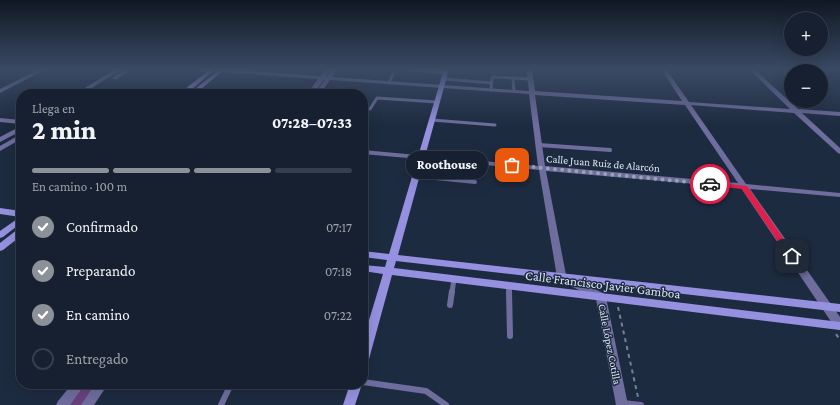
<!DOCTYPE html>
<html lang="es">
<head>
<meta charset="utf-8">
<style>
	body { margin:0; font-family:"Crimson Pro",serif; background:#232d3c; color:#f1f3f6; height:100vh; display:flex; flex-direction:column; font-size:15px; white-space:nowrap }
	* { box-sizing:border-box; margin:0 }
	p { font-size:13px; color:#9ea3ab }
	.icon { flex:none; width:22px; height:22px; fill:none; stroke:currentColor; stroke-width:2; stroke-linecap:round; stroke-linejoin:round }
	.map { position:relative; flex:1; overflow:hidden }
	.side { position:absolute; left:16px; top:89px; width:352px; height:300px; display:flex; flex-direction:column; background:#162030; border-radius:16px; box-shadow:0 4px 16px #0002,0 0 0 1px #353e4c }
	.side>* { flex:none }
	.tools { position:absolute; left:784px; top:12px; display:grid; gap:8px }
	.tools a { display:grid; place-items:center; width:44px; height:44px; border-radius:50%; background:#162030; box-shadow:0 4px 16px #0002,0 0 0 1px #353e4c; font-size:20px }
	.pin { position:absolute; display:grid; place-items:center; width:34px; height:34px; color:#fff; margin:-17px; border-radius:8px; box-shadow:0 2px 6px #0006 }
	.courier { position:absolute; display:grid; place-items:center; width:40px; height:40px; margin:-20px; border:3px solid #e11d48; border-radius:50%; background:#fff; color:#222; box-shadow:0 1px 5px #0007 }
	.bubble { position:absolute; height:28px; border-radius:14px; background:#162030; box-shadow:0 4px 16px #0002,0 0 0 1px #353e4c; font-size:13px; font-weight:800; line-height:28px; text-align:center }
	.headline em { font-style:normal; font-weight:800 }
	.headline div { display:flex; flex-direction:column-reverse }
	.headline { display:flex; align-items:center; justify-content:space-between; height:68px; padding:0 16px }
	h1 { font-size:26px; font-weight:800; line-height:30px }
	.bar { display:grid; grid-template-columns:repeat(4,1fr); gap:6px 4px; align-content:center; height:48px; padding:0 16px }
	.bar i { height:5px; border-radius:3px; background:#353e4c }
	.bar .on { background:#8c9099 }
	.bar p { grid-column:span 4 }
	ol { padding:0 16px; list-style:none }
	li { display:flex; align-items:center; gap:12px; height:44px }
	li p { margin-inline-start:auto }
	li .icon { padding:4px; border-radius:50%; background:#8c9099; color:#fff; stroke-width:4 }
	li:last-child { color:#9ea3ab }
	li i { width:22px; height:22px; border:2px solid #353e4c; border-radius:50% }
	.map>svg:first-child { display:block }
	.green { fill:#69417c }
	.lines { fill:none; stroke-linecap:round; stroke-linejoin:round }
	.path { stroke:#768293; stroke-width:2; stroke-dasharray:4 4; stroke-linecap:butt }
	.lane-far3 { stroke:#6f6d9e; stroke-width:3 }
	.lane-far2 { stroke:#6f6d9e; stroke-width:4 }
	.lane-far1 { stroke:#6f6d9e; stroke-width:5 }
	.lane { stroke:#6f6d9e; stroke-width:6 }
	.street { fill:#6f6d9e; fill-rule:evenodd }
	.secondary { fill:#9591e0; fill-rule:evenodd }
	.route { fill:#e11d48 }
	.done { stroke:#98a3b3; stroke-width:4; stroke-dasharray:0 7.2 }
	.labels { text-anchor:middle; stroke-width:3; stroke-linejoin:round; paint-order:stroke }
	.street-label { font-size:11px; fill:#dae4f1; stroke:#1d2b40 }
	.near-street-label { font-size:13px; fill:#dae4f1; stroke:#1d2b40 }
</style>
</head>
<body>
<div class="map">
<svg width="840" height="405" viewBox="0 0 840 405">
	<rect width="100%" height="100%" fill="#1d2b40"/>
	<polygon class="green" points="84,384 99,384 83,405 68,405"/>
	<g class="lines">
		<g class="path">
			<polyline points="618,307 638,397"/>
			<polyline points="836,334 840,340"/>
		</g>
		<g class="lane-far3">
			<polyline points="403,69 446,73"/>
			<polyline points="513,78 514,91"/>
			<polyline points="444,79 492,83"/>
			<polyline points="389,83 393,74"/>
			<polyline points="491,90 492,78 494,77 531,79"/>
			<polyline points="370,109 377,98 437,102"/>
			<polyline points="432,120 495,125"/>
		</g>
		<g class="lane-far2">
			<polyline points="539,145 610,150"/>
			<polyline points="416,176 475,182"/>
		</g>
		<g class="lane-far1">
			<polyline points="509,286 509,292"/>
			<polyline points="452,292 454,279"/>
		</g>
		<g class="lane">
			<polyline points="509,291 510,336"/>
			<polyline points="450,305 452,291"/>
			<polyline points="363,382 426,391 446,405"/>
			<polyline points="623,403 641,405"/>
			<polyline points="221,405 231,384"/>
		</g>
		<g class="street">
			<polygon points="40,69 46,69 0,93 0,89"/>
			<polygon points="116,69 122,69 82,94 75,94"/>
			<polygon points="126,69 132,69 117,79 113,79 113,77"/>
			<polygon points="184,69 209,69 215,71 212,73"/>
			<path d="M221 69 321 76 326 69H331L326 77H327L333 69H338L332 77 529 91 526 69H532L535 91 682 101 661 69H666L689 102 790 109 749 69H754L798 109 840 112V116L802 113 840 148V154L838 153 794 113 691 105 746 184 840 193V197L750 189 840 317V330L836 329 741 188 546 171 566 275 605 294 606 297 628 405H616L596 299 559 280 557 277 539 170 363 154V150L538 166 529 94 330 80 320 94H314L325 80H324L313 94H307L318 79 219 72 218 71ZM535 95 685 105 738 183 545 166Z"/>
			<polygon points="0,118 21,120 21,124 0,122"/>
			<polygon points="21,126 21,131 0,142 0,137"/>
			<polygon points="21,134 21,139 0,151 0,146"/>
			<polygon points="72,384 85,384 70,405 56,405 58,401"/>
			<polygon points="95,384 108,384 94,405 81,405"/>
		</g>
		<g class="secondary">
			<polygon points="210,69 216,69 186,94 179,94"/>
			<polygon points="220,69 225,69 195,94 189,94"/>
			<polygon points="444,69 449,69 398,255 840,304 840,312 396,261 394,268 840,322 840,330 392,275 369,359 367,363 363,364 363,340 383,274 363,271 363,265 385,267 387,260 363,257 363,251 389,254"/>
			<polygon points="0,208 21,211 21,223 3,237 0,238 0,231 20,217 0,214"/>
			<polygon points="21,228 21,236 3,250 0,251 0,243 18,229"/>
			<polygon points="350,384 362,384 355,405 343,405"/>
		</g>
	</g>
	<linearGradient id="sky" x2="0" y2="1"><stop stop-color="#101823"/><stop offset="0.55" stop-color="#3a4a64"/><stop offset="1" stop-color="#3a4a64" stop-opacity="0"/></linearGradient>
	<rect width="840" height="126" fill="url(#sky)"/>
	<polygon class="route" points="710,182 747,186 794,254 794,258 789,258 742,189 708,185 707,184"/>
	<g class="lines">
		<polyline class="done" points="512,165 710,184"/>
	</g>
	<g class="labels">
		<g class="street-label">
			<text transform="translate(603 163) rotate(5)" y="4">Calle Juan Ruiz de Alarcón</text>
			<text transform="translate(610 344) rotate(79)" y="4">Calle López Cotilla</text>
		</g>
		<g class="near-street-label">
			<text transform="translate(603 284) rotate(7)" y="5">Calle Francisco Javier Gamboa</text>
		</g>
	</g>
</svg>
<div class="tools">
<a>+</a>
<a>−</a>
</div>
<div class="pin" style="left:512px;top:165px;background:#ea580c"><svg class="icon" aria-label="bag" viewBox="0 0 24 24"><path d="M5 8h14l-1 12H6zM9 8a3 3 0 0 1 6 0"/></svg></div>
<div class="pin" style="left:792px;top:256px;background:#1f2937"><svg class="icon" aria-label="home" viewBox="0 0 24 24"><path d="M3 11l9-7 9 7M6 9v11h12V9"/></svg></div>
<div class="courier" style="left:710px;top:184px"><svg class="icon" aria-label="car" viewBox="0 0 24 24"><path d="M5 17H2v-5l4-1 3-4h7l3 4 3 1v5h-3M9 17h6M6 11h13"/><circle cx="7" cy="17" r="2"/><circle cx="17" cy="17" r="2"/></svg></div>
<div class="bubble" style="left:406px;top:151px;width:82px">Roothouse</div>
<section class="side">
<div class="headline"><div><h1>2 min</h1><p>Llega en</p></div><em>07:28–07:33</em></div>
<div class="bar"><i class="on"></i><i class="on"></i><i class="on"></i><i></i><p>En camino · 100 m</p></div>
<ol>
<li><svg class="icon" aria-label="check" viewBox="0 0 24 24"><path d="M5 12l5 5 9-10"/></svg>Confirmado<p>07:17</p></li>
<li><svg class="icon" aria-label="check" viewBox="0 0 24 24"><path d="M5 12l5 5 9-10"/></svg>Preparando<p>07:18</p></li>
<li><svg class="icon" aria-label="check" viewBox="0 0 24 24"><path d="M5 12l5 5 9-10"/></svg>En camino<p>07:22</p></li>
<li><i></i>Entregado</li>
</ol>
</section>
</div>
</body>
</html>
